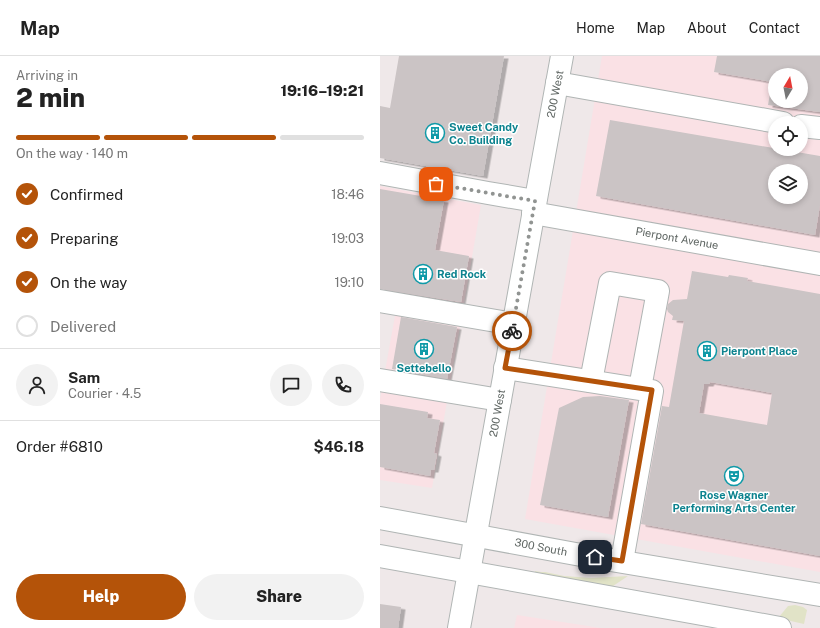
<!DOCTYPE html>
<html lang="en">
<head>
<meta charset="utf-8">
<style>
	body { margin:0; font-family:"Public Sans",sans-serif; background:#f2f2f2; color:#222; height:100vh; display:flex; flex-direction:column; font-size:15px; white-space:nowrap }
	* { box-sizing:border-box; margin:0 }
	p { font-size:13px; color:#767676 }
	.icon { flex:none; width:22px; height:22px; fill:none; stroke:currentColor; stroke-width:2; stroke-linecap:round; stroke-linejoin:round }
	.map { position:relative; flex:1; overflow:hidden }
	.details { display:flex; flex-direction:column; background:#fff; width:380px }
	.details>* { flex:none }
	.needle { width:26px; rotate:10deg }
	.tools { position:absolute; left:388px; top:12px; display:grid; gap:8px }
	.tools a { display:grid; place-items:center; width:40px; height:40px; border-radius:50%; background:#fff; box-shadow:0 2px 6px #0003; font-size:20px }
	.pin { position:absolute; display:grid; place-items:center; width:34px; height:34px; color:#fff; margin:-17px; border-radius:8px; box-shadow:0 2px 6px #0006 }
	.courier { position:absolute; display:grid; place-items:center; width:40px; height:40px; margin:-20px; border:3px solid #b45309; border-radius:50%; background:#fff; color:#222; box-shadow:0 1px 5px #0007 }
	.headline em { font-style:normal; font-weight:800 }
	.headline div { display:flex; flex-direction:column-reverse }
	.headline { display:flex; align-items:center; justify-content:space-between; height:68px; padding:0 16px }
	h1 { font-size:26px; font-weight:800; line-height:30px }
	.bar { display:grid; grid-template-columns:repeat(4,1fr); gap:6px 4px; align-content:center; height:48px; padding:0 16px }
	.bar i { height:5px; border-radius:3px; background:#e0e0e0 }
	.bar .on { background:#b45309 }
	.bar p { grid-column:span 4 }
	.line { display:flex; align-items:center; gap:10px; padding:0 16px; border-top:1px solid #e0e0e0 }
	.line div { flex:1 }
	.round { display:grid; place-items:center; flex:none; width:42px; height:42px; border-radius:21px; background:#f2f2f2 }
	ol { padding:0 16px; list-style:none }
	li { display:flex; align-items:center; gap:12px; height:44px }
	li p { margin-inline-start:auto }
	li .icon { padding:4px; border-radius:50%; background:#b45309; color:#fff; stroke-width:4 }
	li:last-child { color:#767676 }
	li i { width:22px; height:22px; border:2px solid #e0e0e0; border-radius:50% }
	.action { display:flex; gap:8px; margin-top:auto; padding:8px 16px }
	.action a { flex:1; height:46px; border-radius:24px; background:#b45309; color:#fff; font-size:16px; font-weight:800; line-height:46px; text-align:center }
	.action a+a { background:#f2f2f2; color:#222 }
	header { display:flex; align-items:center; gap:24px; box-sizing:border-box; height:56px; padding:0 20px; background:#fff; border-bottom:1px solid #e0e0e0 }
	header strong { font-size:19px }
	nav { display:flex; gap:22px; margin-inline-start:auto; font-size:14px }
	main { display:flex; flex:1; min-height:0 }
	.map>svg:first-child { display:block }
	.commercial { fill:#fae1e5; fill-rule:evenodd }
	.green { fill:#e1e3c7 }
	.building { fill:#cbc4c5; fill-rule:evenodd; filter:url(#shadow) }
	.lines { fill:none; stroke-linecap:round; stroke-linejoin:round }
	.minor-casing { stroke:#b0b5b4; stroke-width:24 }
	.minor { stroke:#fff; stroke-width:22 }
	.done { stroke:#919492; stroke-width:4; stroke-dasharray:0 7.2 }
	.route { stroke:#b45309; stroke-width:5 }
	.labels { text-anchor:middle; stroke-width:3; stroke-linejoin:round; paint-order:stroke }
	.street-label { font-size:11px; fill:#5f6663; stroke:#fff }
	.culture-label { font-size:11px; font-weight:bold; fill:#0d838f; stroke:#fff; text-anchor:start }
</style>
</head>
<body>
<header>
<strong>Map</strong>
<nav><a>Home</a><a>Map</a><a>About</a><a>Contact</a></nav>
</header>
<main>
<section class="details">
<div class="headline"><div><h1>2 min</h1><p>Arriving in</p></div><em>19:16–19:21</em></div>
<div class="bar"><i class="on"></i><i class="on"></i><i class="on"></i><i></i><p>On the way · 140 m</p></div>
<ol>
<li><svg class="icon" aria-label="check" viewBox="0 0 24 24"><path d="M5 12l5 5 9-10"/></svg>Confirmed<p>18:46</p></li>
<li><svg class="icon" aria-label="check" viewBox="0 0 24 24"><path d="M5 12l5 5 9-10"/></svg>Preparing<p>19:03</p></li>
<li><svg class="icon" aria-label="check" viewBox="0 0 24 24"><path d="M5 12l5 5 9-10"/></svg>On the way<p>19:10</p></li>
<li><i></i>Delivered</li>
</ol>
<div class="line" style="height:72px"><a class="round"><svg class="icon" aria-label="person" viewBox="0 0 24 24"><circle cx="12" cy="8" r="4"/><path d="M4 21q1-7 8-7t8 7"/></svg></a><div><b>Sam</b><p>Courier · 4.5</p></div><a class="round"><svg class="icon" aria-label="chat" viewBox="0 0 24 24"><path d="M4 5h16v11H9l-5 4z"/></svg></a><a class="round"><svg class="icon" aria-label="phone" viewBox="0 0 24 24"><path d="M5 4h4l2 5-3 2q2 4 5 5l2-3 5 2v4C11 20 4 13 5 4z"/></svg></a></div>
<div class="line" style="height:52px"><div>Order #6810</div><b>$46.18</b></div>
<div class="action"><a>Help</a><a>Share</a></div>
</section>
<div class="map">
<svg width="440" height="572" viewBox="0 0 440 572">
	<defs>
		<filter id="shadow"><feDropShadow dx="4.5" dy="2.5" stdDeviation="0" flood-color="#0004"/></filter>
	</defs>
	<rect width="100%" height="100%" fill="#efe8e9"/>
	<g class="commercial">
		<path d="M222 0H440V516L145 463ZM395 19H421V45H395ZM395 67H421V93H395ZM395 115H421V141H395Z"/>
		<polygon points="0,130 101,149 52,432 0,424 0,343 18,243 0,240"/>
		<polygon points="137,559 221,572 134,572"/>
	</g>
	<g class="green">
		<polygon points="155,515 161,516 165,516 184,520 211,522 248,520 230,532 155,521"/>
		<polygon points="415,549 423,551 427,554 424,568 402,563 399,561 408,550"/>
	</g>
	<g class="building">
		<polygon points="19,0 124,0 103,120 0,102 0,50 10,52"/>
		<path d="M337 0H440V56L388 49 392 26 334 16ZM395 19H421V45H395Z"/>
		<path d="M230 64 440 100V149L435 179 216 140ZM395 115H421V141H395Z"/>
		<polygon points="0,133 64,144 55,194 89,200 81,246 0,233"/>
		<path d="M312 215 348 221 349 219 368 222 367 225 440 238V500L261 468 282 350 289 351 304 265 292 264 293 260 288 256 287 253 288 248 293 244 307 243ZM330 326 392 337 387 369 319 357 324 328H329Z"/>
		<polygon points="21,261 77,271 67,323 12,313"/>
		<polygon points="220,340 249,344 228,461 160,449 179,352 203,341"/>
		<polygon points="0,348 48,356 47,362 60,364 54,397 57,398 54,414 51,414 50,420 0,411"/>
		<polygon points="0,548 21,551 18,572 0,572"/>
	</g>
	<g class="lines">
		<defs>
			<g id="minor">
				<polyline points="177,27 403,67"/>
				<polyline points="421,70 440,72"/>
				<polyline points="0,117 108,137 155,145"/>
				<polyline points="153,157 440,208"/>
				<polyline points="0,245 134,268"/>
				<polyline points="125,312 272,335 242,505"/>
				<polyline points="0,324 120,344"/>
				<polyline points="211,325 230,227 278,235 260,332"/>
				<polyline points="0,462 201,499 440,539"/>
				<polyline points="0,500 400,572"/>
				<polyline points="79,572 158,132 182,0"/>
			</g>
		</defs>
		<use href="#minor" class="minor-casing"/>
		<use href="#minor" class="minor"/>
	</g>
	<g class="lines">
		<polyline class="done" points="56,128 155,145 132,275"/>
		<polyline class="route" points="132,275 125,312 272,334 242,505 215,501"/>
	</g>
	<defs>
		<symbol id="building-ring" viewBox="-11 -11 22 22"><circle r="9.5" fill="#fff" stroke="#0f9aa8" stroke-width="1.5"/><path d="M-4-6H4V6H1V3H-1V6H-4ZM-2.5-4.3h1.7v1.8h-1.7ZM.8-4.3h1.7v1.8H.8ZM-2.5-1h1.7V.8h-1.7ZM.8-1h1.7V.8H.8Z" fill="#0f9aa8"/></symbol>
		<symbol id="theatre-ring" viewBox="-11 -11 22 22"><circle r="9.5" fill="#fff" stroke="#0f9aa8" stroke-width="1.5"/><path d="M-5-5.5Q0-4 5-5.5V0Q5 5 0 6Q-5 5-5 0ZM-3.3-2.5H-1v1.5H-3.3ZM1-2.5H3.3v1.5H1ZM-2.8 1Q0 5.5 2.8 1Z" fill="#0f9aa8"/></symbol>
	</defs>
	<g fill-rule="evenodd">
		<use href="#building-ring" x="44" y="66" width="22" height="22"/>
		<use href="#building-ring" x="32" y="207" width="22" height="22"/>
		<use href="#building-ring" x="33" y="282" width="22" height="22"/>
		<use href="#building-ring" x="316" y="284" width="22" height="22"/>
		<use href="#theatre-ring" x="343" y="409" width="22" height="22"/>
	</g>
	<g class="labels">
		<g class="street-label">
			<text transform="translate(175 38) rotate(-79)" y="4">200 West</text>
			<text transform="translate(297 182) rotate(10)" y="4">Pierpont Avenue</text>
			<text transform="translate(117 357) rotate(-80)" y="4">200 West</text>
			<text transform="translate(161 491) rotate(11)" y="4">300 South</text>
		</g>
		<g class="culture-label">
			<text x="69" y="75">Sweet Candy<tspan x="69" dy="13">Co. Building</tspan></text>
			<text x="57" y="222">Red Rock</text>
			<text x="341" y="299">Pierpont Place</text>
			<text x="44" y="316" text-anchor="middle">Settebello</text>
			<text x="354" y="443" text-anchor="middle">Rose Wagner<tspan x="354" dy="13">Performing Arts Center</tspan></text>
		</g>
	</g>
</svg>
<div class="tools">
<a><svg class="needle" viewBox="-14 -14 28 28"><path d="M0-13l5 13h-10z" fill="#e53935"/><path d="M0 13l5-13h-10z" fill="#767676"/></svg></a>
<a><svg class="icon" aria-label="locate" viewBox="0 0 24 24"><circle cx="12" cy="12" r="6"/><path d="M12 2v4M12 18v4M2 12h4M18 12h4"/></svg></a>
<a><svg class="icon" aria-label="layers" viewBox="0 0 24 24"><path d="M12 4l9 5-9 5-9-5zM3 14l9 5 9-5"/></svg></a>
</div>
<div class="pin" style="left:56px;top:128px;background:#ea580c"><svg class="icon" aria-label="bag" viewBox="0 0 24 24"><path d="M5 8h14l-1 12H6zM9 8a3 3 0 0 1 6 0"/></svg></div>
<div class="pin" style="left:215px;top:501px;background:#1f2937"><svg class="icon" aria-label="home" viewBox="0 0 24 24"><path d="M3 11l9-7 9 7M6 9v11h12V9"/></svg></div>
<div class="courier" style="left:132px;top:275px"><svg class="icon" aria-label="bike" viewBox="0 0 24 24"><circle cx="6" cy="16" r="4"/><circle cx="18" cy="16" r="4"/><path d="M6 16l4-8h5l3 8M10 8l3 8H6M13 5h3"/></svg></div>
</div>
</main>
</body>
</html>
